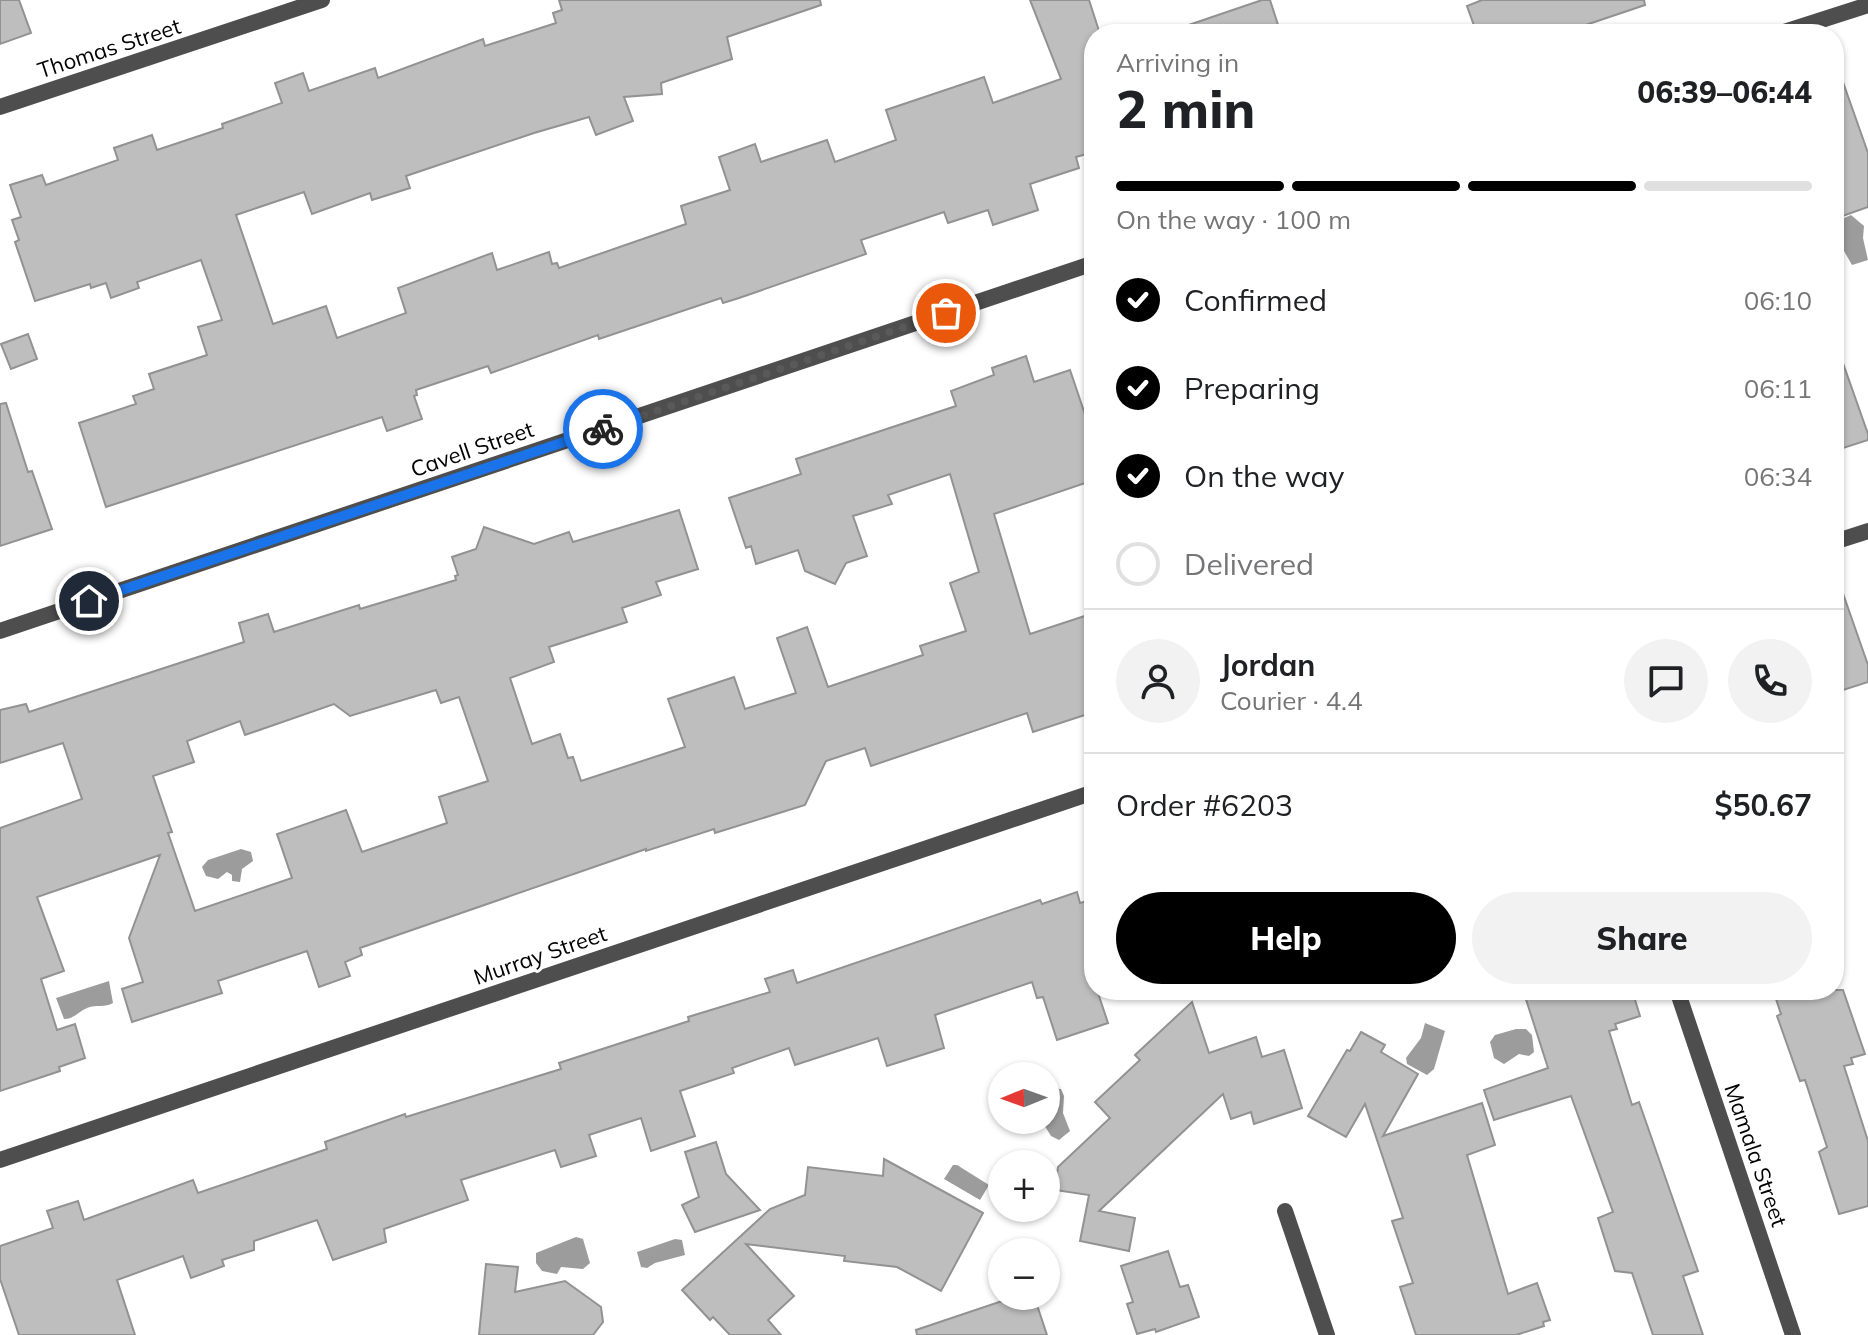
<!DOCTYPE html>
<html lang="en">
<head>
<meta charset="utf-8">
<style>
	body { margin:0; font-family:Mulish,sans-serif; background:#f2f2f2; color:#202124; height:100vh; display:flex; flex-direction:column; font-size:30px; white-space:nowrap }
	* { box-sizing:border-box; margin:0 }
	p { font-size:26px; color:#757577 }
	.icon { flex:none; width:44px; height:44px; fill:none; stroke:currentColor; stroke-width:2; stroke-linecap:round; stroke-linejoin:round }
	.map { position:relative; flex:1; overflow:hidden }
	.details { position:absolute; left:1084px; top:24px; width:760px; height:976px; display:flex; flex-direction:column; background:#fff; border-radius:32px; box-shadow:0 2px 6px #0004 }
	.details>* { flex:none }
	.needle { width:52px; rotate:269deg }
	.fabs { position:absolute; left:988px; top:1062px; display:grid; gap:16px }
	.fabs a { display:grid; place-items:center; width:72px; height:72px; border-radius:50%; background:#fff; box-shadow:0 2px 6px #0004; font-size:40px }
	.pin { position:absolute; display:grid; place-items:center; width:68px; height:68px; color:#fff; margin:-34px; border:4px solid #fff; border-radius:50%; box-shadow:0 2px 8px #0007 }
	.courier { position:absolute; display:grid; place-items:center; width:80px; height:80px; margin:-40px; border:6px solid #1a73e8; border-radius:50%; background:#fff; color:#222; box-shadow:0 2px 10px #0007 }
	.summary em { font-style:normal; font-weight:800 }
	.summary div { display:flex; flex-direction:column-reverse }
	.summary { display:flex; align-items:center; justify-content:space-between; height:136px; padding:0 32px }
	h1 { font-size:52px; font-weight:800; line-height:60px }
	.bar { display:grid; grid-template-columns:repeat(4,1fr); gap:12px 8px; align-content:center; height:96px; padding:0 32px }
	.bar i { height:10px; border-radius:6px; background:#e0e0e0 }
	.bar .selected { background:#000 }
	.bar p { grid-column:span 4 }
	.line { display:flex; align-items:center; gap:20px; padding:0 32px; border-top:2px solid #e0e0e0 }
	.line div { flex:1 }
	.round { display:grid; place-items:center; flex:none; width:84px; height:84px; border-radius:42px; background:#f2f2f2 }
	ol { padding:0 32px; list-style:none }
	li { display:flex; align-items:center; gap:24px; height:88px }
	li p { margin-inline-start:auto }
	li .icon { padding:8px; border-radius:50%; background:#000; color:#fff; stroke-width:4 }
	li:last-child { color:#757577 }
	li i { width:44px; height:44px; border:4px solid #e0e0e0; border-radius:50% }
	.cta { display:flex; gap:16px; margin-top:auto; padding:16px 32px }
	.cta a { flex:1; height:92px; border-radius:48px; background:#000; color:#fff; font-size:32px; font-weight:800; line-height:92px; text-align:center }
	.cta a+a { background:#f2f2f2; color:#202124 }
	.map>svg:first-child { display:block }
	.water { fill:#9c9c9c }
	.building { fill:#bebebe; stroke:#929292; stroke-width:2; fill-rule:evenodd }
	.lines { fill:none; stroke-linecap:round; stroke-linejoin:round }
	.street { stroke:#4e4e4e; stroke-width:16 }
	.done { stroke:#595959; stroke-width:8; stroke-dasharray:0 14.4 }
	.route { stroke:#1a73e8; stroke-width:10 }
	.labels { text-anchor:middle; stroke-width:6; stroke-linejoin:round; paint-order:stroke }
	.street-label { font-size:22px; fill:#000; stroke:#fff }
</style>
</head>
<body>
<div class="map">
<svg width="1868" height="1335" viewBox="0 0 1868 1335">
	<rect width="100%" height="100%" fill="#fff"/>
	<g class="water">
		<polygon points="1851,215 1864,226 1863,238 1868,260 1852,265 1844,251 1837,221"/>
		<polygon points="241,849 251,852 253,861 242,869 240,882 232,881 232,875 227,872 218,879 206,876 202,867 208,860"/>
		<path d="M109 981 113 1003C105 1008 97 1004 87 1008 78 1012 74 1019 64 1019L56 998Z"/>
		<polygon points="1425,1023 1445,1031 1434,1069 1427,1075 1407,1064 1406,1058 1421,1038"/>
		<polygon points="1516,1029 1526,1029 1532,1035 1534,1052 1529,1056 1519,1054 1504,1064 1494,1058 1490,1042 1495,1035"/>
		<polygon points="1050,1088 1061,1089 1064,1096 1063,1113 1070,1131 1059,1140 1051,1136 1041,1120 1046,1120 1046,1089"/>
		<polygon points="953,1165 957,1165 989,1185 980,1200 944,1179"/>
		<polygon points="576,1237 583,1239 590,1263 583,1269 561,1267 557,1274 542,1271 536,1263 536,1253"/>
		<polygon points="675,1239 682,1240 685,1255 655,1263 647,1268 641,1267 637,1252"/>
	</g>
	<g class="building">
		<polygon points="0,0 19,0 31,33 0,44"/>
		<polygon points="559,0 820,0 821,5 727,37 732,59 661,83 662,94 624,97 633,121 596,135 589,117 534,133 406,176 410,188 372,200 370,193 312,214 304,192 236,215 273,324 326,306 337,338 406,313 398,288 492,253 497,270 549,252 552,264 557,263 559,268 686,224 681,206 730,190 719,157 755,144 761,162 827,140 835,162 896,140 886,110 984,77 993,103 1061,79 1030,0 1089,0 1100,34 1094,34 1094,152 1076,157 1079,168 1030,184 1038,210 993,225 988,210 948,223 944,212 861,240 866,254 739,298 723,303 721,298 599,339 598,335 491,373 488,366 416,390 417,395 414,396 422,419 387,431 382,417 106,507 79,423 136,404 133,396 154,389 149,374 207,355 198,327 222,320 201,260 137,282 139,288 111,298 106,283 91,288 90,284 35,301 15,242 19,240 12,220 21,217 10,185 42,175 46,185 118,160 114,148 152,135 157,150 223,128 222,124 282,103 275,83 303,73 309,91 375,68 378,78 483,39 485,46 556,23 553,13 562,10"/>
		<polygon points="1262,0 1270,0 1281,34 1178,34 1177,29"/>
		<polygon points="1482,0 1644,0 1645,5 1559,34 1477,34 1467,6"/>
		<polygon points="1838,68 1868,153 1868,207 1834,219 1834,69"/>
		<polygon points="28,334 37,359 11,369 1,344"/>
		<polygon points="1834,349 1838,349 1868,434 1868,440 1834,451"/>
		<path d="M1026 356 1034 382 1070 370 1094 441V480L994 514 1030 634 1094 613V712L1033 732 1027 713 871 766 865 748 826 761 805 805 715 833 714 829 646 851V849L360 948 362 955 345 962 350 976 319 987 307 951 218 981 222 993 132 1022 122 989 143 982 129 938 160 855 37 897 64 971 41 979 57 1030 75 1024 85 1058 59 1067 60 1071 0 1091V828L82 799 63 743 0 763V710L26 704 29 712 244 642 239 623 268 614 274 632 359 605 360 609 456 580 455 576 458 575 452 557 476 549 484 527 534 544 569 532 573 542 679 510 698 569 656 582 661 595 622 608 627 622 549 647 554 662 510 678 532 744 560 734 568 758 573 757 581 781 685 747 668 699 734 677 745 709 796 693 777 638 807 627 828 687 923 655 920 646 966 631 950 583 979 572 950 474 888 495 892 504 853 516 867 556 846 563 835 584 805 571 798 550 756 564 751 546 746 548 729 498 801 474 796 459 805 456 956 406 951 391 994 375 992 368ZM436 690 441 703 459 697 488 781 439 797 447 823 362 852 346 810 277 834 292 878 195 911 168 833 172 832 153 776 194 762 187 741 240 721 245 735 334 704 350 716Z"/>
		<polygon points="6,403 28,472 32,471 52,529 0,546 0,404"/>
		<polygon points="1840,585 1868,665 1868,682 1834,693 1834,586"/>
		<polygon points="1077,892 1080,903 1094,899 1094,990 1097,990 1108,1023 1057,1040 1043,997 1037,998 1032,982 935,1015 944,1048 887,1066 878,1038 795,1065 789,1048 732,1068 734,1073 680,1091 695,1136 651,1151 641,1118 589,1135 596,1156 561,1167 555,1150 461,1180 468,1200 384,1229 386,1242 333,1260 317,1220 254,1241 254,1250 222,1260 224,1266 191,1278 183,1256 117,1280 135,1335 19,1335 0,1279 0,1246 53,1228 47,1211 78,1201 84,1220 193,1180 198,1193 327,1149 325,1142 405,1114 406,1117 561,1069 559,1063 689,1021 688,1017 770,992 765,979 793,970 797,983 1040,900 1042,904"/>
		<polygon points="1523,990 1632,990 1640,1016 1615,1024 1617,1029 1609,1031 1632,1105 1639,1102 1698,1271 1683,1276 1703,1335 1653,1335 1632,1273 1615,1271 1598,1218 1613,1212 1571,1096 1494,1120 1484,1090 1548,1068"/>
		<polygon points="1773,990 1843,990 1865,1054 1851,1058 1853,1064 1844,1066 1868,1141 1868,1206 1839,1214 1819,1152 1827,1147 1805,1080 1800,1081 1777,1016 1781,1014"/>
		<polygon points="1192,1002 1209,1053 1256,1037 1262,1057 1284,1050 1302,1108 1254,1124 1251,1112 1231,1119 1223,1094 1099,1211 1135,1218 1129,1251 1080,1241 1089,1195 1055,1190 1058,1167 1110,1118 1095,1102 1140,1060 1135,1055"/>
		<polygon points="1361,1032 1385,1045 1381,1052 1418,1074 1383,1136 1482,1103 1495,1145 1467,1155 1508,1294 1537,1283 1550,1320 1543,1322 1544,1326 1516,1335 1416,1335 1400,1287 1413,1283 1392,1221 1403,1218 1365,1104 1346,1137 1308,1116 1347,1050 1350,1051"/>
		<polygon points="716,1142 726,1174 760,1210 695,1232 682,1205 699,1197 685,1152"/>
		<polygon points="884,1159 983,1213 941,1291 897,1267 844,1261 845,1256 746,1244 794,1296 768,1320 781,1335 730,1335 713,1317 710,1320 682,1290 770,1209 805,1195 808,1167 883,1176"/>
		<polygon points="1168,1251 1180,1287 1188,1285 1199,1317 1156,1332 1155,1329 1137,1334 1127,1304 1133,1302 1121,1266"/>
		<polygon points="486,1264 518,1267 515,1292 565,1281 601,1307 603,1322 593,1335 479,1335"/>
		<polygon points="1017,1296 1034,1296 1047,1335 917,1335 916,1330"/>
	</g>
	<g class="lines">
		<g class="street">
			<polyline points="1778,34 1868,5"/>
			<polyline points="0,107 322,0"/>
			<polyline points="1834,542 1868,531"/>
			<polyline points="0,631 1094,263"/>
			<polyline points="1677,990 1793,1335"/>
			<polyline points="0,1160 1094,792"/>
			<polyline points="1285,1211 1327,1335"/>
		</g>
	</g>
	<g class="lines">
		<polyline class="done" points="603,429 946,313"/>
		<polyline class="route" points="89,601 603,429"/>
	</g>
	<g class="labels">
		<g class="street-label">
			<text transform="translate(109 48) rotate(-18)" y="8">Thomas Street</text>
			<text transform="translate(472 449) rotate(-19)" y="8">Cavell Street</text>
			<text transform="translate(540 955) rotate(-19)" y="8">Murray Street</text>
			<text transform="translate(1756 1155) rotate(71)" y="8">Mamala Street</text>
		</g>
	</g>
</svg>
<div class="fabs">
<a><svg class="needle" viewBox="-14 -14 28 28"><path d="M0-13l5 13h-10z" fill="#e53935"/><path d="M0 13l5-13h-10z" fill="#757577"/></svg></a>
<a>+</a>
<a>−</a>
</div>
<div class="pin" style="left:946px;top:313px;background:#ea580c"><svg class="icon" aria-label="bag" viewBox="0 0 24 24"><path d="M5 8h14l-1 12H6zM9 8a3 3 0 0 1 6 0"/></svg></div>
<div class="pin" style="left:89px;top:601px;background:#1f2937"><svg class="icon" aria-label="home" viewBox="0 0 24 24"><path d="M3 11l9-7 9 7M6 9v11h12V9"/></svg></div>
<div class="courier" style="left:603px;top:429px"><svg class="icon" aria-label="bike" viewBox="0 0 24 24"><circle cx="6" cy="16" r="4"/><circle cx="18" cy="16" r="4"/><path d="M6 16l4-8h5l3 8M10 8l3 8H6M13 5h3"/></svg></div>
<section class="details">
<div class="summary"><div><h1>2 min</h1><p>Arriving in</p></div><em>06:39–06:44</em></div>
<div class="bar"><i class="selected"></i><i class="selected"></i><i class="selected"></i><i></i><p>On the way · 100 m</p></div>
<ol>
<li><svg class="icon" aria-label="check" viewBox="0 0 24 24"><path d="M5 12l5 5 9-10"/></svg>Confirmed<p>06:10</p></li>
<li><svg class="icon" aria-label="check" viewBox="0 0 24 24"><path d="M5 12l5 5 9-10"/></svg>Preparing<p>06:11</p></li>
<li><svg class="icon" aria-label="check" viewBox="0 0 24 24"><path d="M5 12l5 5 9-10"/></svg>On the way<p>06:34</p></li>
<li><i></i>Delivered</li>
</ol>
<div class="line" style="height:144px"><a class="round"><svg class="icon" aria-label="person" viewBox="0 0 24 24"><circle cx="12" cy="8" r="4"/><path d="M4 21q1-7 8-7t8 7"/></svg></a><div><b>Jordan</b><p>Courier · 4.4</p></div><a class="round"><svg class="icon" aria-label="chat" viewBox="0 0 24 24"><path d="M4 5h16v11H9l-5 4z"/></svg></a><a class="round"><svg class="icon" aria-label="phone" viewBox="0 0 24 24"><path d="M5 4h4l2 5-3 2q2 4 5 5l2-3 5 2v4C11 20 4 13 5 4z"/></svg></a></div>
<div class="line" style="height:104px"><div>Order #6203</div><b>$50.67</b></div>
<div class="cta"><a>Help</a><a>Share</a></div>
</section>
</div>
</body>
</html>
